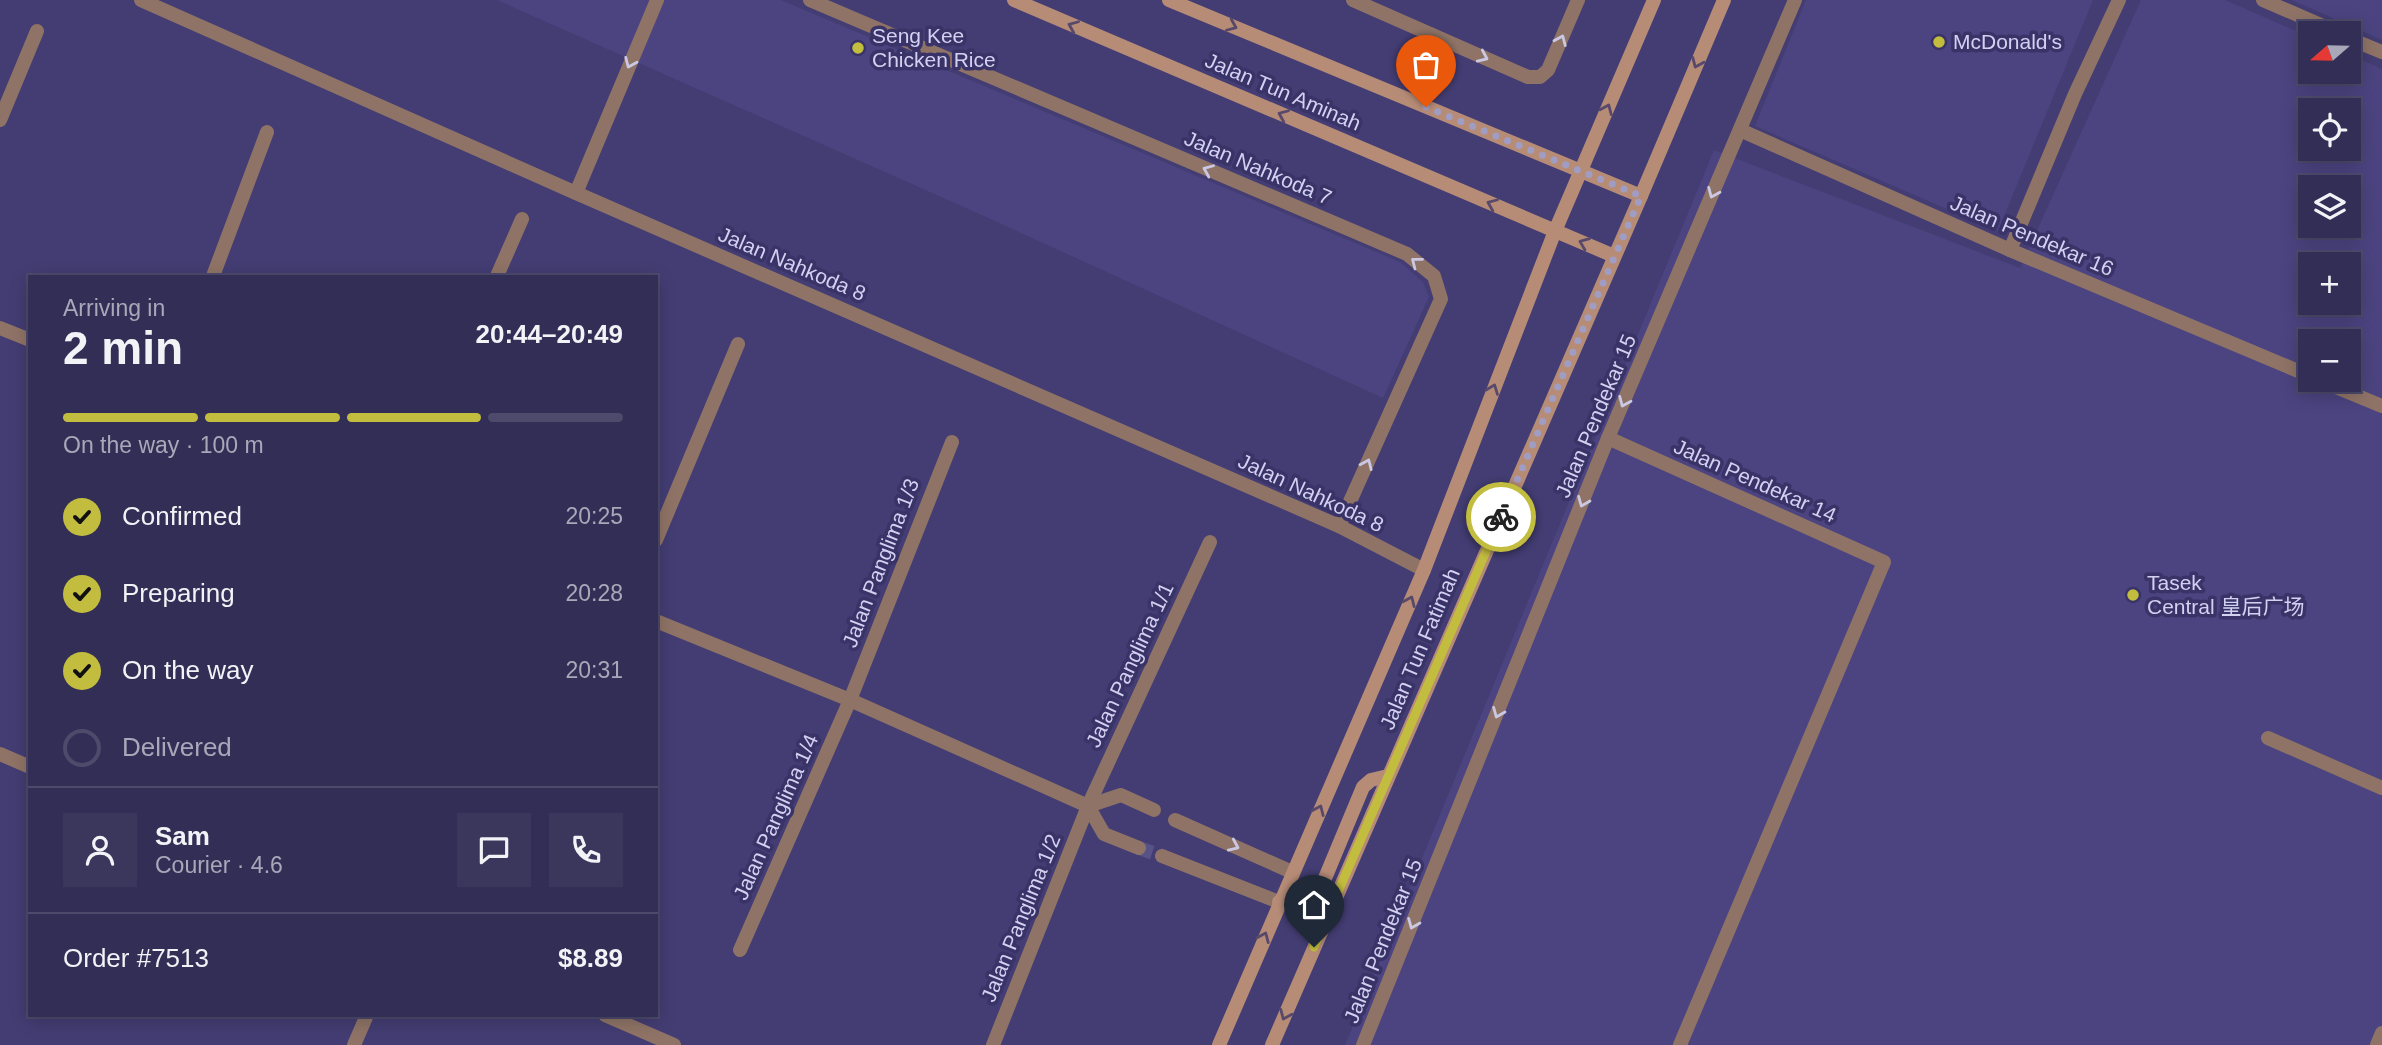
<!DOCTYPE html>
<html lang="en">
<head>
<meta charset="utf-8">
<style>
	body { margin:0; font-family:Arial,"Noto Sans SC",sans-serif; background:#3a365c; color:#f1f3f6; height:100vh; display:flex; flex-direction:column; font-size:26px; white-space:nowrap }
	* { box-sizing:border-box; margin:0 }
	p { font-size:23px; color:#a8a8b9 }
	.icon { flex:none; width:38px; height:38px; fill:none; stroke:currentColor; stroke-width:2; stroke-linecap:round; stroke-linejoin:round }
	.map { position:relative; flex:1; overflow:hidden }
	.drawer { position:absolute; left:28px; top:275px; width:630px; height:742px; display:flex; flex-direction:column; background:#322e56; border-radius:0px; box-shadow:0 4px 18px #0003,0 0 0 2px #4d4a6c }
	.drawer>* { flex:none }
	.needle { width:46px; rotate:250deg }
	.tools { position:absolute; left:2298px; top:21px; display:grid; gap:14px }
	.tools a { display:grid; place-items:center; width:63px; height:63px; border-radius:0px; background:#322e56; box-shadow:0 4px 18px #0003,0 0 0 2px #4d4a6c; font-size:35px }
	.pin { position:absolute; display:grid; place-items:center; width:60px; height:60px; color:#fff; margin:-72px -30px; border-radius:50% 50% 50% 0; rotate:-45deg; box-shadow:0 0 7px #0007 }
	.pin .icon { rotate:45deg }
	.courier { position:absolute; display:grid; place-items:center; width:70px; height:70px; margin:-35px; border:5px solid #c3bd3f; border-radius:50%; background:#fff; color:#222; box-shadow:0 2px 9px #0007 }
	.head em { font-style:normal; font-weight:600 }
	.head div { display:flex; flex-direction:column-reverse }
	.head { display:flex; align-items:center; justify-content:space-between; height:119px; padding:0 35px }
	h1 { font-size:46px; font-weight:600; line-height:52px }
	.bar { display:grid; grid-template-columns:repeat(4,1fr); gap:10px 7px; align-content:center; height:84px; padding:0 35px }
	.bar i { height:9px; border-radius:5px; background:#4d4a6c }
	.bar .selected { background:#c3bd3f }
	.bar p { grid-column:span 4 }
	.line { display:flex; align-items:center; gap:18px; padding:0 35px; border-top:2px solid #4d4a6c }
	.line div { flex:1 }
	.round { display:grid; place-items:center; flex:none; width:74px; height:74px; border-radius:0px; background:#3a365c }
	ol { padding:0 35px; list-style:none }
	li { display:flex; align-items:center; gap:21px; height:77px }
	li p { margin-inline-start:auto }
	li .icon { padding:7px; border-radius:50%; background:#c3bd3f; color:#111; stroke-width:4 }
	li:last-child { color:#a8a8b9 }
	li i { width:38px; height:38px; border:4px solid #4d4a6c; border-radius:50% }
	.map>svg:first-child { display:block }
	.built { fill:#4b4481; fill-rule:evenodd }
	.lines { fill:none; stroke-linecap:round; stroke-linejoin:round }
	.street-tunnel { stroke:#585386; stroke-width:14; stroke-dasharray:14 7; stroke-linecap:butt }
	.street { stroke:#8f7366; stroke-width:14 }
	.secondary { stroke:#b78c77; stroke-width:14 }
	.oneway { stroke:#58496b }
	.oneway2 { stroke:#cbc8e3 }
	.done { stroke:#a09dc5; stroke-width:7; stroke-dasharray:0 12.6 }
	.route { stroke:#c3bd3f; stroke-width:9 }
	.poi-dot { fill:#c3bd3f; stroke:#393367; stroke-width:2.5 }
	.labels { text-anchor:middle; stroke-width:7; stroke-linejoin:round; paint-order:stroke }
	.poi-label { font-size:21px; fill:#d2d1f1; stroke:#393367; text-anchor:start }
	.street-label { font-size:21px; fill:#d2d1f1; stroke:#393367 }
</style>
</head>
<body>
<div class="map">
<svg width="2382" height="1045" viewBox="0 0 2382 1045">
	<rect width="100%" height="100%" fill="#433d73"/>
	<g class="built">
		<polygon points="497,0 781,0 1400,262 1423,282 1429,297 1383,398 975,212"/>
		<polygon points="1806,0 2093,0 1998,231 1755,126"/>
		<path d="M2141 0H2225L2310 37V72H2348L2349 54 2382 69V1045H1345L1714 150 2020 268ZM2310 110H2348V149H2310ZM2310 187H2348V226H2310ZM2310 264H2348V303H2310ZM2310 341H2348V380H2310Z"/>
		<polygon points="2292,0 2382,0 2382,40"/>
	</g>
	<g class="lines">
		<polyline class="street-tunnel" points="1139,848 1162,856"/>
		<g class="street">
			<polyline points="141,0 576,193 1339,526 1424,570"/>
			<polyline points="810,0 1407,254 1434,276 1441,299 1339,526"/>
			<polyline points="1353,0 1528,77 1540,77 1548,70 1578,0"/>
			<polyline points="2263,0 2339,33"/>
			<polyline points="2348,38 2382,52"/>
			<polyline points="0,120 37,31"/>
			<polyline points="1740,130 2010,250 2310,376"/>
			<polyline points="576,193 657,0"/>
			<polyline points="2010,250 2075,94 2119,0"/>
			<polyline points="213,276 267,132"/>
			<polyline points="497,276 522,219"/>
			<polyline points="0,328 30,340"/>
			<polyline points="2319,380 2382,406"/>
			<polyline points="1608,438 1884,562 1680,1045"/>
			<polyline points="656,540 738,344"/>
			<polyline points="656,621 850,700 1088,806 1104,834 1139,848"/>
			<polyline points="2268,738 2382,788"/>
			<polyline points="0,754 30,767"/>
			<polyline points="1088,806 1121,795 1154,810"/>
			<polyline points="1175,820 1292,872"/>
			<polyline points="1162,856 1279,902"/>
			<polyline points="740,950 850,700 952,442"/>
			<polyline points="605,1015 674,1045"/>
			<polyline points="354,1045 367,1015"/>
			<polyline points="993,1045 1088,806 1210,542"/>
			<polyline points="1363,1045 1608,438 1795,0"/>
			<polyline points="2377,1045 2382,1033"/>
		</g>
		<g class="secondary">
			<polyline points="1014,0 1614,256"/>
			<polyline points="1169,0 1641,196"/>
			<path d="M1279 902C1299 907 1302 908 1318 895L1363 787 1371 780 1388 776"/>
			<polyline points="1219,1045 1424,570 1555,231 1654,0"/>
			<polyline points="1272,1045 1641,196 1724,0"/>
		</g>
	</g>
	<defs><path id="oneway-chevron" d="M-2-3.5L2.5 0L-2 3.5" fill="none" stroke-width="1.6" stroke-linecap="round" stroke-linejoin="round" transform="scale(1.75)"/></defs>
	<g class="oneway">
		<use href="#oneway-chevron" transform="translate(1073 26) rotate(-157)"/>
		<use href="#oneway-chevron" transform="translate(1232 26) rotate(23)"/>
		<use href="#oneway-chevron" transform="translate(1697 63) rotate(113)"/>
		<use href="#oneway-chevron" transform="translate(1607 109) rotate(-67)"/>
		<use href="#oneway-chevron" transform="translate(1283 115) rotate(-157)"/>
		<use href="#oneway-chevron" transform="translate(1492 204) rotate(-157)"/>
		<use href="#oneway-chevron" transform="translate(1584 243) rotate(-158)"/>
		<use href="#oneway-chevron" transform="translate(1493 389) rotate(-69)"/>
		<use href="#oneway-chevron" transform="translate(1410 601) rotate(-66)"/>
		<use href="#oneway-chevron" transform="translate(1319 810) rotate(-66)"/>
		<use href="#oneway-chevron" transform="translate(1264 937) rotate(-67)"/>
		<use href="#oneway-chevron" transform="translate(1285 1015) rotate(113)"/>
	</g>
	<g class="oneway2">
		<use href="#oneway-chevron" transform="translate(1561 40) rotate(-67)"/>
		<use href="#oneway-chevron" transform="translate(1483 57) rotate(24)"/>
		<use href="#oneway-chevron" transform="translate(630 63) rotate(113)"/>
		<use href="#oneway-chevron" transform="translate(1208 170) rotate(-157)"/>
		<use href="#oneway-chevron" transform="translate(1713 193) rotate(113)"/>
		<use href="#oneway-chevron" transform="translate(1416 262) rotate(-142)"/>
		<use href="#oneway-chevron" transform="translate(1624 402) rotate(113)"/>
		<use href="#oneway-chevron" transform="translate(1367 464) rotate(-66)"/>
		<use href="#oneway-chevron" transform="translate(1583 502) rotate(112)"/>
		<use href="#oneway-chevron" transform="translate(1498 713) rotate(112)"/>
		<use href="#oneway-chevron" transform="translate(1234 846) rotate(24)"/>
		<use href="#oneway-chevron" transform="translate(1413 924) rotate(112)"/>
	</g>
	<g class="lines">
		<polyline class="done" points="1426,107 1641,196 1501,517"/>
		<polyline class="route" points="1314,947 1501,517"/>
	</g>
	<g class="poi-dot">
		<circle cx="1939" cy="42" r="7"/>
		<circle cx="858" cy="48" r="7"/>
		<circle cx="2133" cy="595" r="7"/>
	</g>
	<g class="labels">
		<g class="poi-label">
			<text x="872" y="43">Seng Kee<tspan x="872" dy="24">Chicken Rice</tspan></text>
			<text x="1953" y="49">McDonald's</text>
			<text x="2147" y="590">Tasek<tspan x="2147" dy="24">Central 皇后广场</tspan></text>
		</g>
		<g class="street-label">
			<text transform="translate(1283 92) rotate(23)" y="7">Jalan Tun Aminah</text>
			<text transform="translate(1258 168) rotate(23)" y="7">Jalan Nahkoda 7</text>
			<text transform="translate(2032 236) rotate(23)" y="7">Jalan Pendekar 16</text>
			<text transform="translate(792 264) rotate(23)" y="7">Jalan Nahkoda 8</text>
			<text transform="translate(1596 416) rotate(-67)" y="7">Jalan Pendekar 15</text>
			<text transform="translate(1755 481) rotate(24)" y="7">Jalan Pendekar 14</text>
			<text transform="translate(1311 493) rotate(25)" y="7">Jalan Nahkoda 8</text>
			<text transform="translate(881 563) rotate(-69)" y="7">Jalan Panglima 1/3</text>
			<text transform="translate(1420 649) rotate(-67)" y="7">Jalan Tun Fatimah</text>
			<text transform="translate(1130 665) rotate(-65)" y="7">Jalan Panglima 1/1</text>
			<text transform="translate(776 817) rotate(-66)" y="7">Jalan Panglima 1/4</text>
			<text transform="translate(1021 918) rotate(-68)" y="7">Jalan Panglima 1/2</text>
			<text transform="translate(1383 941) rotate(-68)" y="7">Jalan Pendekar 15</text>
		</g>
	</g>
</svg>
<div class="tools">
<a><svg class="needle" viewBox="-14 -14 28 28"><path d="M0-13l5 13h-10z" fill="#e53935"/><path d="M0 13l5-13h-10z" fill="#a8a8b9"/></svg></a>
<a><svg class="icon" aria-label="locate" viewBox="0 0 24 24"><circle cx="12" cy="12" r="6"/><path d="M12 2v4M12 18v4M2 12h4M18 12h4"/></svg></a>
<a><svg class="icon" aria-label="layers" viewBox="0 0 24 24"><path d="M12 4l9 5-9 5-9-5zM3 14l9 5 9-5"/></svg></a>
<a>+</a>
<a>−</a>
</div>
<div class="pin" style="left:1426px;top:107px;background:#ea580c"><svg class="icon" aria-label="bag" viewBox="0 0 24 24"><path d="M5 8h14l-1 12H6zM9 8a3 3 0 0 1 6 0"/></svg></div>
<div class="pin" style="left:1314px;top:947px;background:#1f2937"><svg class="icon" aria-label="home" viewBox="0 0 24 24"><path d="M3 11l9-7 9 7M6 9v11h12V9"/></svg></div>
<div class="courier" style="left:1501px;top:517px"><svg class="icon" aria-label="bike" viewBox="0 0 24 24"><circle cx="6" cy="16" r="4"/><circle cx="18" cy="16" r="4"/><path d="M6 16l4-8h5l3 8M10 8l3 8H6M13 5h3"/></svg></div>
<section class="drawer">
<div class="head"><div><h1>2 min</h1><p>Arriving in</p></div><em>20:44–20:49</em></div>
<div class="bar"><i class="selected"></i><i class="selected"></i><i class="selected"></i><i></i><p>On the way · 100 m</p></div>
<ol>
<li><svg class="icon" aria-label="check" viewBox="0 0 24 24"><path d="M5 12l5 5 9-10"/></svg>Confirmed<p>20:25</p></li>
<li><svg class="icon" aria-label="check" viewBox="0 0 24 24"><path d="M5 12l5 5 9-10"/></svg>Preparing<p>20:28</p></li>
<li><svg class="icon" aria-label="check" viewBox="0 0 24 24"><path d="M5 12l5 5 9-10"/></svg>On the way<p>20:31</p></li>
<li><i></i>Delivered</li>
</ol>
<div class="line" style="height:126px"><a class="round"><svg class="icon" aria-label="person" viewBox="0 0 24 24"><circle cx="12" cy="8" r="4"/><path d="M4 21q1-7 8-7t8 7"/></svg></a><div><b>Sam</b><p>Courier · 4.6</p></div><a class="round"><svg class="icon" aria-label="chat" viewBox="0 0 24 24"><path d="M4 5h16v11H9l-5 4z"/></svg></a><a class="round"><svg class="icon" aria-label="phone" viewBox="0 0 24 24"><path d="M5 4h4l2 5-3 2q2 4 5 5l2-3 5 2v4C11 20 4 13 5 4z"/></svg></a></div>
<div class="line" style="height:91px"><div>Order #7513</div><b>$8.89</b></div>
</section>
</div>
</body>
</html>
